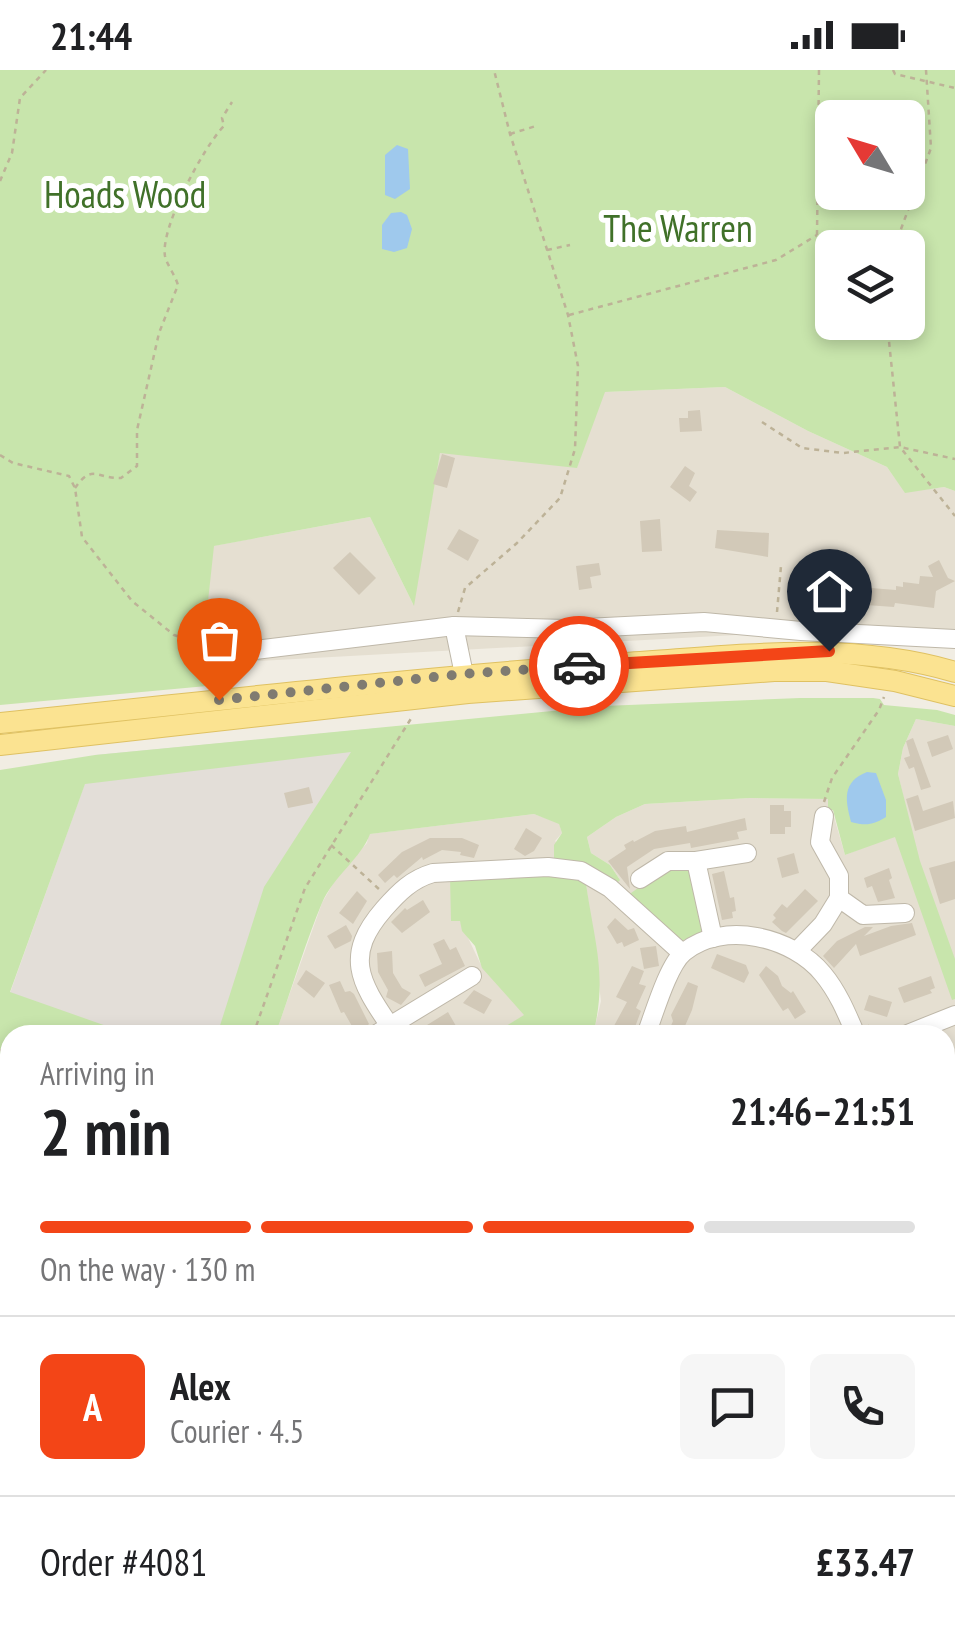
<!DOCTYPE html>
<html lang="en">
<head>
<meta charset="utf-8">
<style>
	body { margin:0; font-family:"PT Sans Narrow",sans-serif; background:#f6f6f6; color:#202124; height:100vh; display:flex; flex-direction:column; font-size:38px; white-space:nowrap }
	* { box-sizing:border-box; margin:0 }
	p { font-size:32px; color:#757577 }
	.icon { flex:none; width:55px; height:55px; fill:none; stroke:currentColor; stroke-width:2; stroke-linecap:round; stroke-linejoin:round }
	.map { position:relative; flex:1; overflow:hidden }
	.sheet { position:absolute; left:0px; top:955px; width:955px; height:620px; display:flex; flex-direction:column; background:#fff; border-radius:30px 30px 0 0; box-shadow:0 5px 15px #0003 }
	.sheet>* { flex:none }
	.needle { width:65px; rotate:308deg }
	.buttons { position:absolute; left:815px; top:30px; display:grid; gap:20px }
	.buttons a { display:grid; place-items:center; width:110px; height:110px; border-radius:15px; background:#fff; box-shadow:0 5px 15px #0003; font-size:50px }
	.pin { position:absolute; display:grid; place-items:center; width:85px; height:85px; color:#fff; margin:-102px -42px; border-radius:50% 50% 50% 0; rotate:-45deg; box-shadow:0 0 10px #0007 }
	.pin .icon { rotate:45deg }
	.courier { position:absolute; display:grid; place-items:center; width:100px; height:100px; margin:-50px; border:8px solid #f34517; border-radius:50%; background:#fff; color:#222; box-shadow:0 2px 12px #0007 }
	.head em { font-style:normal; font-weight:800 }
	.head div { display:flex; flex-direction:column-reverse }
	.head { display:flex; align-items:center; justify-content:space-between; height:170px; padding:0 40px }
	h1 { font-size:65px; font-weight:800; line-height:75px }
	.bar { display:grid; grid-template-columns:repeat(4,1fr); gap:15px 10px; align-content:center; height:120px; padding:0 40px }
	.bar i { height:12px; border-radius:8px; background:#e0e0e0 }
	.bar .active { background:#f34517 }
	.bar p { grid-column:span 4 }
	.line { display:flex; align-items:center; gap:25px; padding:0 40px; border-top:2px solid #e0e0e0 }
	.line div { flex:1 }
	.round { display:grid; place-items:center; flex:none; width:105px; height:105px; border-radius:15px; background:#f6f6f6 }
	.status { display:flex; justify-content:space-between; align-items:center; height:70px; padding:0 50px; background:#fff; direction:ltr }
	.status svg { height:28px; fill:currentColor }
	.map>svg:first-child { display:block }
	.residential { fill:#e5dfd1 }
	.industrial { fill:#e3ded8 }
	.green { fill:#c8e5ac; fill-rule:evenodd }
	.water { fill:#9fc9ed }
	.building { fill:#d2c9b8 }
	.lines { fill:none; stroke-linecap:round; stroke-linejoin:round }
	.minor-casing { stroke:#bfb8a9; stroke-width:20 }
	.major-casing { stroke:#dfc162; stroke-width:22 }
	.path { stroke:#bdb297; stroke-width:2.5; stroke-dasharray:5 5; stroke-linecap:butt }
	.minor { stroke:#fff; stroke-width:18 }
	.major { stroke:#fbe391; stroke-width:20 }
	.done { stroke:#7f7b71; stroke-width:10; stroke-dasharray:0 18 }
	.route { stroke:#f34517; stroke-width:12 }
	.labels { text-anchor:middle; stroke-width:10; stroke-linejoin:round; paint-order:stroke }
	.park-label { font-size:38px; fill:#407129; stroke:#fff }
</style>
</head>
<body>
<div class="status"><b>21:44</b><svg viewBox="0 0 49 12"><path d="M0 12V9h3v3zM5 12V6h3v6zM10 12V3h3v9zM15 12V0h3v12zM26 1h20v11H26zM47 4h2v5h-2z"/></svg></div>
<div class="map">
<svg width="955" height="1575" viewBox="0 0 955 1575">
	<rect width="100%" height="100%" fill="#f1ede3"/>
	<g class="residential">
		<polygon points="725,317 808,361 887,397 905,422 944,417 955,421 955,561 736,565 222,593 205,559 213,476 370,447 413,534 440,382 577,397 604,322"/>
		<polygon points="916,649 955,656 955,1380 947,1385 945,1393 945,965 593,965 601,931 586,813 460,851 480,893 525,945 491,965 275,965 322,833 338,805 367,773 369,764 534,744 559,753 562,763 555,771 579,793 620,810 610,795 591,783 587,767 616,747 645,734 750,728 828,729 828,740 832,740 845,785 911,759 898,704 903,678"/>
		<polygon points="945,1424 955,1435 955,1493 945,1498"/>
	</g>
	<polygon class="industrial" points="379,658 234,965 124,965 10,923 95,685"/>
	<g class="green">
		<path d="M0 0H955V421L944 417 905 423 887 397 808 361 725 317 605 322 577 398 440 383 414 536 370 447 214 476 205 559 222 593 207 616 0 635ZM832 48H908V122H832ZM832 178H908V252H832Z"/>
		<path d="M800 628H873L880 629 884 635 937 640 955 645V656L916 649 903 678 898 704 920 791 955 889V929L952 930 895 767 845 785 833 740H828V729L750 728 645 734 616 747 587 767 591 783 610 795 620 810 617 813 579 793 554 791V775L562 763 559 754 534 744 370 764C362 787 333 807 322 833 304 876 291 922 275 965H217L264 817 351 682 85 714 10 922 132 965H10V1565H923L926 1575H0V700L95 685 604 636Z"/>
		<polygon points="671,794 690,799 706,861 681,871 627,826"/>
		<path d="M450 806C488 806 552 797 586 813 594 872 608 905 593 965H491L524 945 482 898 475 876 462 861 460 851H451Z"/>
	</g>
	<g class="water">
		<polygon points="397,75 408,79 410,119 395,129 385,125 385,85"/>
		<polygon points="401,142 407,145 412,159 407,178 394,182 382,179 382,155 391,143"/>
		<path d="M867 702 876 703 886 730V747C873 755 866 756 851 752 845 729 842 712 867 702Z"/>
	</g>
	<g class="building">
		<polygon points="700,340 702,361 680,362 679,348 688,348 688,341"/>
		<polygon points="442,384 455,388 447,418 433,414"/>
		<polygon points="685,396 695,403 689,416 697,422 690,432 670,417"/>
		<polygon points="660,449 662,481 642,482 640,451"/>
		<polygon points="459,459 479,470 468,491 447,479"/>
		<polygon points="717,460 769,463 768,487 715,478"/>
		<polygon points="350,482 376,508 359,525 333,498"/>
		<polygon points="939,490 948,508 955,511 936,521 934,538 895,533 894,537 852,534 852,523 792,517 795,500 817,504 818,500 829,501 830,492 840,491 856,493 854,506 869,507 871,518 896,520 896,516 903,517 903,512 919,514 920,506 933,507 928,496"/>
		<polygon points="599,493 601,505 590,507 592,518 579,520 576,496"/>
		<polygon points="948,665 953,679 932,687 927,672"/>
		<polygon points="913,668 931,717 921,720 914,697 909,699 904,688 910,686 906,671"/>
		<polygon points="309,717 313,733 288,738 284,723"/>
		<polygon points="918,725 923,741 953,731 955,748 915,761 906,729"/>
		<polygon points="770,735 784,735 784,741 791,741 791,757 785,757 785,764 770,764"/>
		<polygon points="745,748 747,760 737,762 739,769 691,778 690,773 654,779 627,797 630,819 608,791 626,779 624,775 633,770 634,772 655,761 686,756 687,762"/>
		<polygon points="526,758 542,768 534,781 525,786 514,779"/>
		<polygon points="430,768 462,768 479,775 474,788 460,785 461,782 442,780 423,790 422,787 397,808 394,805 385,813 378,805 402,782"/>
		<polygon points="794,783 799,803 782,808 777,788"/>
		<polygon points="955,791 955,829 940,834 929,798"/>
		<polygon points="889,798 892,808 889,810 895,828 878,832 872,816 867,818 864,808"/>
		<polygon points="724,801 730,828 734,827 736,841 732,842 733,848 722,850 712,804"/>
		<polygon points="805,819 818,831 786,863 782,861 772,852 776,848 773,845 782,834 787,838"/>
		<polygon points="357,821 367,831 353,854 339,843"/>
		<polygon points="423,830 430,842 402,863 391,852 405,838 407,840"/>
		<polygon points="615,848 628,860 634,858 639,870 624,877 622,872 617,874 607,857"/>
		<polygon points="912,853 916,865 860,886 856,874 834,898 823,886 837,871 865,857 873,857 864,866 891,856"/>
		<polygon points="346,855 352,866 351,871 335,879 327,866"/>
		<polygon points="444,869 450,880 456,877 465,896 425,917 419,905 442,894 433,874"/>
		<polygon points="656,876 659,896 644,899 640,878"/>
		<polygon points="392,881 393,903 402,918 411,923 401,935 386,927 388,920 378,902 377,883"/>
		<polygon points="717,884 746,895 749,903 744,913 711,898"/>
		<polygon points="632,896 644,901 639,914 646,916 636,938 641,941 632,965 609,965 627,932 616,927"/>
		<polygon points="766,896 778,906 782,916 791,923 793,921 806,942 795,949 788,938 783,941 759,905"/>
		<polygon points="306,900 325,913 314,928 297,914"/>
		<polygon points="931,906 935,918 930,920 932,923 904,933 898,918"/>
		<polygon points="340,911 345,922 350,921 354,924 369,954 357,965 344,942 341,943 329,915"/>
		<polygon points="688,912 698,916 692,940 681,965 667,965 673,951 671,945"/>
		<polygon points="474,920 492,930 484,944 463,933"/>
		<polygon points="869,925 892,932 887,947 864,940"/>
		<polygon points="448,942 456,956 440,965 411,965"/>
	</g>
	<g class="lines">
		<defs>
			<g id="minor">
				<polyline points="454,556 467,619"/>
				<polyline points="230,583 454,556 566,559 704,552 801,561 955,569"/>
				<polyline points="696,791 713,868"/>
				<polyline points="640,809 668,791 696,791 747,783"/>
				<polyline points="839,828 863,845 905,843"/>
				<polyline points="797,881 823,854 839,828 839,806 820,772 824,746"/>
				<path d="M390 956C359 911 344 885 384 839 399 822 412 809 433 803L548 797 581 801 610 818 682 883"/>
				<polyline points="375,965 472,906"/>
				<path d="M646 965C654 944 668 895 684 882 724 850 793 867 823 904 838 922 847 944 856 965"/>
				<polyline points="905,965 955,945"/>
				<polyline points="945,1065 955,1104"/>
				<polyline points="945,1131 955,1129"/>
				<polyline points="945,1248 955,1249"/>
			</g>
			<g id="major">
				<path d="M0 653C208 632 416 607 625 593 735 586 847 570 955 602"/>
				<polyline points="0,675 468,623 774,601 827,601 895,611 955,626"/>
			</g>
		</defs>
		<use href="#minor" class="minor-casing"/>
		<use href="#major" class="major-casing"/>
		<g class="path">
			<polyline points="819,0 817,165 832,183"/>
			<polyline points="893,0 895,4 955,18"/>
			<polyline points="510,64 536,56"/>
			<polyline points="0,111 12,83 20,28 46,0"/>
			<polyline points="894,178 931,78 926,0"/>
			<polyline points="547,180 570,175"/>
			<polyline points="569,245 776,190 817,165"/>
			<polyline points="887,252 900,377 955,446"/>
			<polyline points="762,352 802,378 843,383 900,377 955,389"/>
			<polyline points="0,385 13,393 69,406 75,418 82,467 132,531 174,565 214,578"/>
			<path d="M75 418C92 393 97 409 121 408L137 396V360L159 263 178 215C175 205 167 195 165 186 160 158 204 76 224 56L222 48 232 32"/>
			<polyline points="458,542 465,518 517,473 560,428 575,379 578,296 568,245 510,64 494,0"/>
			<polyline points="777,542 781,496"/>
			<polyline points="224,568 221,562 237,541"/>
			<polyline points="824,732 832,708 879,640 884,627"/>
			<polyline points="331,775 380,820"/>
			<polyline points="868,956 889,961"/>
			<polyline points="253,965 305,818 412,647"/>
			<polyline points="0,980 10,982"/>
			<polyline points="0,1250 10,1248"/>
			<polyline points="0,1328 10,1366"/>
			<polyline points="945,1504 955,1500"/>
			<polyline points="78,1565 85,1575"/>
			<polyline points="348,1565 350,1575"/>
			<polyline points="869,1575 874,1565"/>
			<polyline points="949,1575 955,1572"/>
		</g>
		<use href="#minor" class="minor"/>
		<use href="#major" class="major"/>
	</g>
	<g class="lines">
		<polyline class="done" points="219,630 463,604 579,596"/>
		<polyline class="route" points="579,596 829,581"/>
	</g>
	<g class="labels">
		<g class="park-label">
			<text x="125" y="138">Hoads Wood</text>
			<text x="678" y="172">The Warren</text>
		</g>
	</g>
</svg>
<div class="buttons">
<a><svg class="needle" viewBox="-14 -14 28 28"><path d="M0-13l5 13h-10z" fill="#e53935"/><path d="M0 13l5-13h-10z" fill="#757577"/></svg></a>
<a><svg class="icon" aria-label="layers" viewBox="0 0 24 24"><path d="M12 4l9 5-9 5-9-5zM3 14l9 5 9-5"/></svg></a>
</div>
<div class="pin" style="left:219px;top:630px;background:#ea580c"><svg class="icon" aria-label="bag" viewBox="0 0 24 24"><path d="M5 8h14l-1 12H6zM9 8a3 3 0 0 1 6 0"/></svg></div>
<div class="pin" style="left:829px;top:581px;background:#1f2937"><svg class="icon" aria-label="home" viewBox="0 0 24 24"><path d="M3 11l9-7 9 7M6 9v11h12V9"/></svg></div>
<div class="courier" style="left:579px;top:596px"><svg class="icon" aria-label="car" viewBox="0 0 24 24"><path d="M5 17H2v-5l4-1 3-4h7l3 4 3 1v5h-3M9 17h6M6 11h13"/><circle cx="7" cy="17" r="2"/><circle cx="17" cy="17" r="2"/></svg></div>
<section class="sheet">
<div class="head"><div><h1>2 min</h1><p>Arriving in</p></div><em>21:46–21:51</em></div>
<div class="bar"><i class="active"></i><i class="active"></i><i class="active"></i><i></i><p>On the way · 130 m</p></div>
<div class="line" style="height:180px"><b class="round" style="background:#f34517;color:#fff">A</b><div><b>Alex</b><p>Courier · 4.5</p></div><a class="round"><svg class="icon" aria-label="chat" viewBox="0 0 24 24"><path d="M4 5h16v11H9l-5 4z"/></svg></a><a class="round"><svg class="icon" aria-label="phone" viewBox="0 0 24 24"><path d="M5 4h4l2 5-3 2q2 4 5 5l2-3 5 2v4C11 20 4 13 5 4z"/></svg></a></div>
<div class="line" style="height:130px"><div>Order #4081</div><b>£33.47</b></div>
</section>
</div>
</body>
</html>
